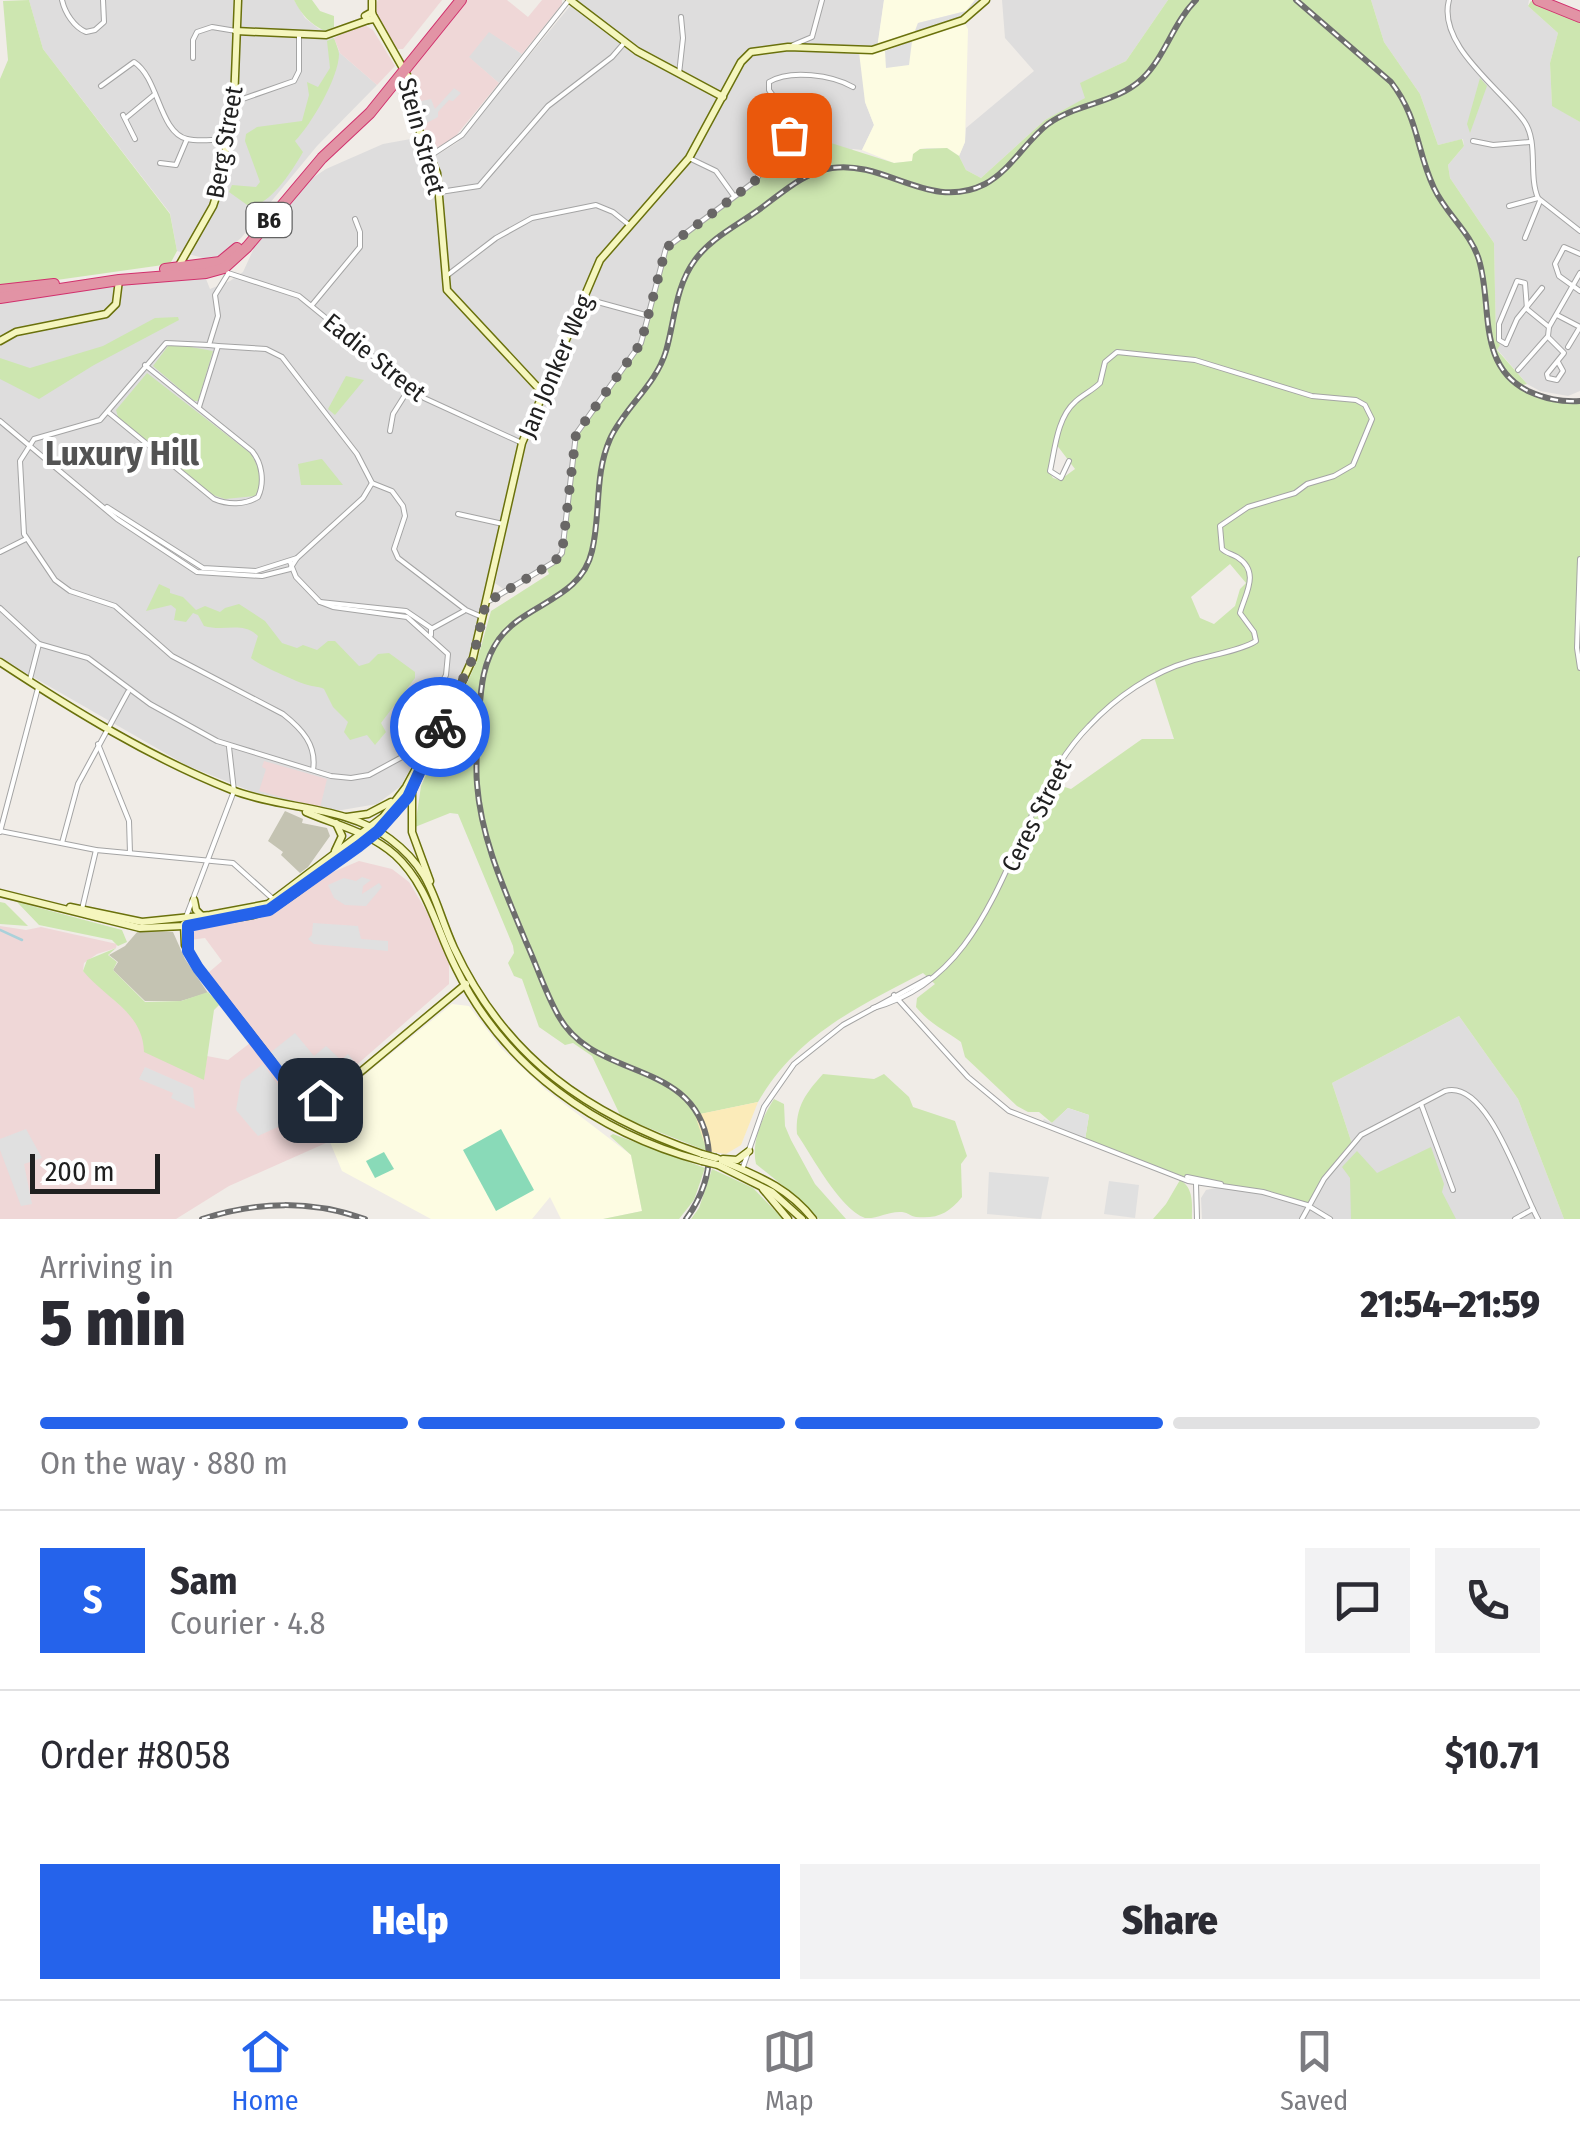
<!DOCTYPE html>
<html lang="en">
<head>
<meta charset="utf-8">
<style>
	body { margin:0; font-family:"Fira Sans Condensed",sans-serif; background:#f2f2f3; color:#2b2b33; height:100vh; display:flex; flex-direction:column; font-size:38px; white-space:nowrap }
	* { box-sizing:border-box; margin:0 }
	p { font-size:32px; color:#7c7c81 }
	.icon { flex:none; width:55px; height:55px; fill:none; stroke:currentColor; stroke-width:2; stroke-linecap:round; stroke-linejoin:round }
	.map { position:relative; height:1219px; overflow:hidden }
	.sheet { display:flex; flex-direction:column; background:#fff; flex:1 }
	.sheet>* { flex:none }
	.scale { position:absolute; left:30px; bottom:25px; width:130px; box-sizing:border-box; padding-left:10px; border:5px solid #202020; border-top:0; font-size:28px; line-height:35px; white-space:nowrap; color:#202020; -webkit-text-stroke:8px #fff; paint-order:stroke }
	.pin { position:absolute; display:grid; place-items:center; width:85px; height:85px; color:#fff; margin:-42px; border-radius:20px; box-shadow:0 5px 15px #0006 }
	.courier { position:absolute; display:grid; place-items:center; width:100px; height:100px; margin:-50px; border:8px solid #2563eb; border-radius:50%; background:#fff; color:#222; box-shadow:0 2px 12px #0007 }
	.overview em { font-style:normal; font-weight:800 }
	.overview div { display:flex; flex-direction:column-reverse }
	.overview { display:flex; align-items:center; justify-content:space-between; height:170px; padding:0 40px }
	h1 { font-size:65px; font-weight:800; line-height:75px }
	.bar { display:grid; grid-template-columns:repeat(4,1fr); gap:15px 10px; align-content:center; height:120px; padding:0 40px }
	.bar i { height:12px; border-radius:8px; background:#e1e1e2 }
	.bar .on { background:#2563eb }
	.bar p { grid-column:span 4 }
	.line { display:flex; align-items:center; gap:25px; padding:0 40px; border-top:2px solid #e1e1e2 }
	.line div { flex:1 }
	.round { display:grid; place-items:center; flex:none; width:105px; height:105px; border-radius:0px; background:#f2f2f3 }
	.button { display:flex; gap:20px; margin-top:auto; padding:20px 40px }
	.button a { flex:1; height:115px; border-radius:0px; background:#2563eb; color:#fff; font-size:40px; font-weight:800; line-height:115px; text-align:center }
	.button a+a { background:#f2f2f3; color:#2b2b33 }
	.dock { display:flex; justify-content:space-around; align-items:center; height:140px; border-top:2px solid #e1e1e2; background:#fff; font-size:28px; color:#7c7c81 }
	.dock a { display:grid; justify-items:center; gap:5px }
	.dock .on { color:#2563eb }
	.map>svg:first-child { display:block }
	.residential { fill:#dedddd }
	.commercial { fill:#efd7d7 }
	.education { fill:#fdfce2 }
	.construction { fill:#c4c3b2 }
	.grass { fill:#cde6b0; fill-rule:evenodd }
	.sand { fill:#fbebb9 }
	.pitch { fill:#89dab8 }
	.parking { fill:#e0e0e0 }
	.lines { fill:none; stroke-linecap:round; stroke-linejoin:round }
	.stream { stroke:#aad1da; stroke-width:2.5 }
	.street-casing { stroke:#a4a4a4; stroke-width:6 }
	.secondary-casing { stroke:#6a710c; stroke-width:9 }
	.highway-casing { stroke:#d1316d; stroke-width:12 }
	.street { stroke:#fff; stroke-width:4 }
	.secondary { stroke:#f5f6be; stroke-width:6 }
	.highway { stroke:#e293a5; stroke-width:10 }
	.rail-casing { stroke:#6e6e6e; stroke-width:6 }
	.rail { stroke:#fff; stroke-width:2.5; stroke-dasharray:8; stroke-linecap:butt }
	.secondary-bridge-casing { stroke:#6a710c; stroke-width:9; stroke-linecap:butt }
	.secondary-bridge { stroke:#f5f6be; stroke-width:6 }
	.done { stroke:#696766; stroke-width:10; stroke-dasharray:0 18 }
	.route { stroke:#2563eb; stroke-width:12 }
	.labels { text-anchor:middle; stroke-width:8; stroke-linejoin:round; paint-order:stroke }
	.shield { fill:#fff; stroke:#636363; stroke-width:2.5 }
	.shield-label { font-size:22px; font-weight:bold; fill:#202020 }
	.street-label { font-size:25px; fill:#202020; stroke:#fff }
	.district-label { font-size:35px; font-weight:bold; fill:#535353; stroke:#fff }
</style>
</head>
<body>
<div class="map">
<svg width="1580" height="1219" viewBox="0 0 1580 1219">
	<rect width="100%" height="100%" fill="#f0ece7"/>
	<g class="residential">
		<polygon points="29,0 294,0 305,18 319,29 329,29 340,53 377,85 317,146 241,238 220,256 207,259 177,251 170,213 43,49"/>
		<polygon points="575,0 884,0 878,44 869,47 865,102 874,125 862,150 853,149 641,343 561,555 506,591 495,583 518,479 510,476 471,654 401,786 377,804 336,811 253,792 186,765 0,658 0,301 189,273 204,274 210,289 230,281 243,272 254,248 308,181 326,169 383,144 416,138 426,162 458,142"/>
		<polygon points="1002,0 1168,0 1126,61 1081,83 1086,98 1045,120 981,178 966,170 959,156 965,142 966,128 1034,71 1005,38"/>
		<polygon points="1371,0 1529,0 1528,6 1558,33 1550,63 1552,105 1580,122 1580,391 1568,396 1540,391 1527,384 1497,349 1500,345 1496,340 1494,243 1450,178 1448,165 1464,146 1463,139 1438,145 1420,94 1384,42"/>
		<polygon points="489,31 522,54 499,83 468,57"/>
		<polygon points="1459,1016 1518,1099 1564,1219 1202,1219 1201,1198 1206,1190 1225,1186 1263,1192 1307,1205 1352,1144 1332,1083"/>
	</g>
	<g class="commercial">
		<polygon points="378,0 442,0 403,49 394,49 374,9"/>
		<polygon points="461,0 507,0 528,17 542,0 562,0 562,4 522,54 489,32 469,57 499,83 455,137 432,151 427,150 405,71"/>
		<polygon points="363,24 373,30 395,66 377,85 340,53 334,38"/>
		<polygon points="264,761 327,779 320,808 259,791 266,769 262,767"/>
		<polygon points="359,861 392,869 409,882 430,917 449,963 449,984 320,1097 310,1099 299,1094 275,1064 208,973 222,961 205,938 190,940 189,930 258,916 321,877"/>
		<polygon points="0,926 26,930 41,927 117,944 116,948 97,954 84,963 83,971 138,1022 144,1037 204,1079 207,1056 228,1060 250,1043 305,1118 318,1126 326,1143 229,1186 176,1219 0,1219"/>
	</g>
	<g class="education">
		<polygon points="884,0 976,0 966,11 918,23 914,33 963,20 968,29 965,142 959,156 947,148 927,148 920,149 913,161 894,163 862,150 874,125 865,102 859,52 877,48"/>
		<polygon points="452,1004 469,1006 501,1048 546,1090 631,1155 642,1211 603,1219 561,1219 550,1197 532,1219 431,1219 342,1171 318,1113"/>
	</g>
	<g class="construction">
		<polygon points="285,811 303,819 302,823 327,828 330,836 308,867 300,873 281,855 283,852 268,841"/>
		<polygon points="138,931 173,932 185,959 208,993 181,1001 145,1001 113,970 118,962 109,955 125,946"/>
	</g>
	<g class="grass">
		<polygon points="29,0 43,49 170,214 177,251 170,264 0,288 0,79 8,60 3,1"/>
		<path d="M294 0H312L320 11 334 16V27L325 31C310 24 301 14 294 0Z"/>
		<path d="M1168 0H1371L1384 42 1420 94 1438 145 1462 139 1464 146 1448 165 1450 178 1494 243 1496 340 1500 345 1497 350 1527 384 1519 386 1550 400 1580 401V1219H1564L1518 1099 1459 1016 1332 1083 1352 1144 1324 1179 1307 1205 1279 1196 1182 1176 1085 1140 1089 1115 1068 1108 1052 1123 1039 1112H1028L1017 1106 965 1057 961 1042C944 1030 929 1023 916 1007L917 998 935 984 923 973C857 1007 796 1036 758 1102L696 1115 707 1151 621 1117 592 1056 573 1043 565 1045 539 1027 522 979 514 976 508 963 514 953 513 946 458 814 450 813 415 827 421 786 477 661 491 611 549 574 546 567 561 555 576 434 641 343 666 248 754 182 782 147 808 164 831 143 894 163 912 161 913 154 920 149 947 148 959 156 966 170 981 178 1045 120 1085 98 1080 83 1126 61ZM1056 444 1075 469 1060 480 1053 478 1048 470ZM1230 564 1246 583 1240 589 1235 606 1214 624 1200 618 1191 597ZM1154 677 1174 739H1142L1071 789 1049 782C1083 730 1102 710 1154 677Z"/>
		<polygon points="1531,1 1580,21 1580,122 1552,106 1550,63 1558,33 1528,6"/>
		<path d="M334 38C335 41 339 51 339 54 339 77 311 125 295 141L303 152C292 171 272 203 250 207L229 192 232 185 256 187 260 182 245 141 246 134 257 127 302 121 309 95 307 82 318 87 330 68 327 41Z"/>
		<polygon points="1480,78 1487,86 1470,133 1467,124"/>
		<polygon points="178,317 179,320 94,365 39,399 0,379 0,358 30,368 103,346 155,318"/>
		<polygon points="174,344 213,351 198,401 194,401 153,366 168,346"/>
		<path d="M147 373 250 453C259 465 264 483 255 496L225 499 210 494 118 417 116 410Z"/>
		<polygon points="346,376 364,380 335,415 328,409"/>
		<polygon points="321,459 322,459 343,485 301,485 298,464"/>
		<path d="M159 584 170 589V593L183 597 196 610 205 606 220 612 225 608 239 604 265 621 282 643 297 648 303 645 317 650 328 641H335L359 666 369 663 378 654 389 653 415 672V678L381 723 386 732 375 745 367 735 350 740 344 732 348 722 333 707 324 689C319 686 313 687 308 685 299 683 257 664 251 658L258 636C243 621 224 632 204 626L198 615 193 613 186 622 174 620 176 609 171 605 146 611Z"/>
		<polygon points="0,902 5,903 28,926 0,924"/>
		<polygon points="17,902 122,930 127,942 118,946 112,940 39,925"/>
		<path d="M116 948 108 955 117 962 113 970 145 1002 181 1001 208 992 220 1004 214 1010 204 1080 144 1052C143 1012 106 999 83 971L87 960Z"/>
		<path d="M823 1074 874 1079 884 1074 909 1097 913 1107 955 1121 967 1156 961 1164 962 1197C949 1213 938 1219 916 1217 910 1216 909 1213 902 1212 888 1211 878 1219 865 1218 839 1208 812 1156 797 1134 795 1107 806 1093 823 1074Z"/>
		<path d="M774 1099 784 1104 785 1126 791 1140 815 1184 846 1219H819L803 1202 756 1164C751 1142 762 1118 774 1099Z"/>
		<polygon points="613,1134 705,1168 694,1200 679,1219 603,1219 642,1211 631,1155 610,1136"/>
		<polygon points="1431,1147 1444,1184 1442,1192 1456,1219 1351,1219 1350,1178 1342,1167 1357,1151 1377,1173"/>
		<polygon points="712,1169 753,1188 783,1219 691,1219 699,1208"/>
		<path d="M1180 1180C1194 1188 1192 1204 1192 1219H1153L1166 1204Z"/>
	</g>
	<polygon class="sand" points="758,1102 741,1145 726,1154 707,1151 695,1115"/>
	<g class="pitch">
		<polygon points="501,1129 534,1190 496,1211 463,1150"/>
		<polygon points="384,1152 394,1169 375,1178 366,1161"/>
	</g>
	<g class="parking">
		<polygon points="975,0 986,0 975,13 914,34 918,23 966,11"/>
		<polygon points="912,41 909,65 886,68 885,51"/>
		<polygon points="454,88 461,93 453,101 449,100 438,112 438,117 421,126 416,102 431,99 435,109"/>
		<polygon points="362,877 371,880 363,886 362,894 379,883 382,887 366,906 345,905 334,898 328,885 344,878 356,881"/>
		<polygon points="313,923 358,926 361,939 388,941 388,951 314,944 308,939 312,935"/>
		<polygon points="295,1033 314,1056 326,1046 341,1060 348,1054 357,1065 321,1094 310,1094 294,1074 289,1077 271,1052"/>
		<polygon points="263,1064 293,1106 288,1114 291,1121 258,1136 236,1110 241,1081"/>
		<polygon points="145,1067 193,1088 195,1109 171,1098 173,1093 139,1079"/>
		<polygon points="339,1098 353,1119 331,1133 321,1113"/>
		<polygon points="1068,1108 1089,1115 1085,1140 1041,1124 1044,1119 1052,1123"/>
		<polygon points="26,1129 42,1158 24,1164 32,1204 21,1206 0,1150 0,1139"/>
		<polygon points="989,1172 1049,1177 1041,1219 987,1214"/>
		<polygon points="1109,1181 1139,1185 1135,1218 1104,1214"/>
	</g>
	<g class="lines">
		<polyline class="stream" points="0,930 22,940"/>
		<defs>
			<g id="street">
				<path d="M62 0C65 13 74 27 86 32L95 30 104 22 103 0"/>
				<path d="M1449 0C1437 45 1500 88 1524 121 1539 142 1528 175 1538 198L1580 231"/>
				<polyline points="793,45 812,37 822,0"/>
				<polyline points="193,58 193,40 197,32 212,27 236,31"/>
				<polyline points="679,74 683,38 681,17"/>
				<path d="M101 86 134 62C159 78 159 132 187 139 199 142 215 139 227 140"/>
				<polyline points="234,102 294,81 299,71 299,36"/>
				<polyline points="123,115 135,139"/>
				<polyline points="126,118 155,94"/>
				<polyline points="1473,141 1493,145 1530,142"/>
				<polyline points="430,156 462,135 569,0"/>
				<polyline points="689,158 716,171 734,196"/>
				<polyline points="160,163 176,165 187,139"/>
				<polyline points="440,192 479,186 548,106 612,57 625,42"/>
				<polyline points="1509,206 1538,198"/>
				<polyline points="1525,238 1540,201"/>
				<polyline points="1580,254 1564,247 1555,264 1559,276 1580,291"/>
				<polyline points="228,273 299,296 424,398 522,443"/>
				<polyline points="445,277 496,238 532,218 596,205 613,212 628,224"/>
				<polyline points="583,298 649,316"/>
				<polyline points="312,305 360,247 360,232 355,219"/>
				<polyline points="1557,315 1580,327 1568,347"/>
				<polyline points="1549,338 1564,353 1547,374 1548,378 1557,380 1563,371 1558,362"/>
				<polyline points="1506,344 1499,340 1499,324 1517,281 1525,283 1527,309 1549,327"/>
				<polyline points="1506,344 1517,319 1542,288"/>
				<path d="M209 345 166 343 100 420 34 439 20 461 24 534 55 580 70 591 115 606 172 656 283 714C302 729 317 745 313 770"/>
				<polyline points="218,346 266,349 282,357 357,454 372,483 392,491 403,506 405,516 394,549 398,558 466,610 482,617"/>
				<polyline points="1518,370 1548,336 1549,327 1580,273"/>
				<polyline points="199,407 218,346 209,345 218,316 215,295 228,274"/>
				<path d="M108 412 214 499C228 505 245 505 258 497 265 482 262 463 252 451L145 365"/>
				<polyline points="0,421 117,519 197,572 262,576 290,569 297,558 363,498 372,483"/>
				<polyline points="390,431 393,414 410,387"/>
				<polyline points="107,507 203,568 256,571 297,558"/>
				<polyline points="458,514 503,524"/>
				<polyline points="0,552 26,539"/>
				<polyline points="1580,559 1577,648 1580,668"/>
				<path d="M489 601 554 562 562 553 576 434 641 343 666 248 754 182 789 135V118L769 90V82C790 69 832 75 853 87"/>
				<polyline points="320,602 406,611 431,628 431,635"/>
				<polyline points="0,608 39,644 88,658 150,704 217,741 331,776 351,778 369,775 404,756 446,675 448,654 407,617 333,607 320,602 296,577 290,562"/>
				<polyline points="433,628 464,611"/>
				<polyline points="30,679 39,644"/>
				<polyline points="98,744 129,821 130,853"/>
				<polyline points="0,831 96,850 233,863 273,899"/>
				<polyline points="0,832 38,688"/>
				<polyline points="62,843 78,784 128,692"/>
				<polyline points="82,909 96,850"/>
				<polyline points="186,917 234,791 229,747"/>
				<polyline points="894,995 968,1077 1009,1111 1188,1181 1263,1192 1307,1205 1330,1219"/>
				<path d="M873 1008C1005 973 1006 810 1089 726 1116 697 1152 672 1191 661 1208 656 1243 650 1256 641L1254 632 1240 613C1245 594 1261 572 1237 557 1232 554 1226 553 1222 549L1220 526 1248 507 1295 493 1307 484 1334 476 1353 465 1372 419 1365 405 1356 400 1312 396 1195 360 1117 352 1105 362 1100 383C1092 391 1082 395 1075 402 1057 418 1055 449 1050 471L1061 478 1069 461"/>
				<polyline points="1421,1104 1453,1190"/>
				<polyline points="742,1170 764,1107 794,1064 843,1025 929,978"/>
				<polyline points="1187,1177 1221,1184"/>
				<polyline points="1196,1184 1197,1219"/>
				<path d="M1302 1219 1324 1179 1361 1135 1445 1091C1488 1078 1521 1189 1538 1219"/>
				<polyline points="1515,1219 1533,1209"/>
			</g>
			<g id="secondary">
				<polyline points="570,0 637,51 723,97"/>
				<polyline points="372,12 374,19 368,20 365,16 372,12 372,1"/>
				<polyline points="374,17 408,77 420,133 437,173 447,290 542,392"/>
				<polyline points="236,31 326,35 368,20"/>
				<polyline points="177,269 213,206 219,188 234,102 238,0"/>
				<polyline points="0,341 16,332 106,314 116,304 119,280"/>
				<path d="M0 662C73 710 151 758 232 790 283 810 345 805 390 839 434 872 433 902 454 948 506 1059 588 1115 702 1154"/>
				<polyline points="412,792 412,832 430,881"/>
				<path d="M306 812C336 825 369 832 395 855 428 885 436 929 456 968 504 1067 597 1133 702 1161"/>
				<polyline points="347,817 368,814 391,802"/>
				<polyline points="335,851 342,836 336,823"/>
				<polyline points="0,893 140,928 184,926 253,915 272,909 298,891 371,837 394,815 412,791 473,658 522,443 600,260 689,158 741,62 751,52 788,47 872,50 963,20 986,0"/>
				<polyline points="194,900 196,910 202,916"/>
				<polyline points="70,907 142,922 210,915 268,904 383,817 406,787 427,748"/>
				<polyline points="184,924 185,945 192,959 271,1060 301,1107"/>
				<circle cx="308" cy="1109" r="7"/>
				<polyline points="313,1103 354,1075"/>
				<polyline points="316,1109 466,984"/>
				<path d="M716 1158C754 1175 786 1185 813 1219"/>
				<polyline points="723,1159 737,1160 749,1151"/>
				<polyline points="718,1165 772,1192 802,1219"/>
				<polyline points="763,1189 788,1219"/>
			</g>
			<g id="highway">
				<polyline points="1538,0 1580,17"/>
				<polyline points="165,269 220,262 237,248"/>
				<polyline points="0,290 54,284"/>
				<polyline points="0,298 119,280 206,273 224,268 247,247 322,158 370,113 461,0"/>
			</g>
		</defs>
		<use href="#street" class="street-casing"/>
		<use href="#secondary" class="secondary-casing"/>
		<use href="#highway" class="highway-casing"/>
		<use href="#street" class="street"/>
		<use href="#secondary" class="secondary"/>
		<use href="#highway" class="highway"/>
		<defs>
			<g id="rail">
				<path d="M1296 0 1391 82C1419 118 1416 150 1434 188 1446 214 1471 233 1479 260 1493 306 1476 365 1528 391 1546 399 1560 402 1580 401"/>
				<path d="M202 1219C259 1201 310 1200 365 1219"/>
				<path d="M686 1219C701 1199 712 1171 708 1145 695 1057 594 1082 558 1015 545 992 537 966 526 942 505 891 481 839 477 784 475 761 478 737 479 714 481 687 483 661 499 639 525 603 581 600 592 551 601 514 594 475 610 439 624 408 656 385 666 351 675 320 675 287 695 260 710 239 736 226 757 211 780 195 803 172 832 168 886 160 930 212 985 184 1010 171 1025 142 1048 124 1077 103 1115 104 1142 79 1165 57 1173 23 1196 0"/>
			</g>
		</defs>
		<use href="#rail" class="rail-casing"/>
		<use href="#rail" class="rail"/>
		<defs>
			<g id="secondary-bridge">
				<polyline points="702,1154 716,1158"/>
				<polyline points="702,1161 718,1165"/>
			</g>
		</defs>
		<use href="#secondary-bridge" class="secondary-bridge-casing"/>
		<use href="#secondary-bridge" class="secondary-bridge"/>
	</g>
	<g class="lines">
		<polyline class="done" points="440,727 473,658 486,603 554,562 562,553 576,434 641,343 666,248 754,182 789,135"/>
		<polyline class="route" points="320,1100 308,1102 294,1092 198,968 188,951 188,926 269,910 359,846 378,831 408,797 440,727"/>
	</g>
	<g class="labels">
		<rect class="shield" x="246.5" y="203" width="45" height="34" rx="8"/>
		<g class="shield-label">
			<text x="269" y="228">B6</text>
		</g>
		<g class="street-label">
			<text transform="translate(422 136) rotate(75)" y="9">Stein Street</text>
			<text transform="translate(224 142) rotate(-80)" y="9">Berg Street</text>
			<text transform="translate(375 357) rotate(39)" y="9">Eadie Street</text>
			<text transform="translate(555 366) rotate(-67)" y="9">Jan Jonker Weg</text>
			<text transform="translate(1036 815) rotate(-63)" y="9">Ceres Street</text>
		</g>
		<g class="district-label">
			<text x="122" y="465">Luxury Hill</text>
		</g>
	</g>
</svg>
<div class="scale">200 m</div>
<div class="pin" style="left:789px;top:135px;background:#ea580c"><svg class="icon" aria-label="bag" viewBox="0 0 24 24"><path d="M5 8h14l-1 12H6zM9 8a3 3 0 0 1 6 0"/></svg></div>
<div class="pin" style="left:320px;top:1100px;background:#1f2937"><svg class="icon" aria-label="home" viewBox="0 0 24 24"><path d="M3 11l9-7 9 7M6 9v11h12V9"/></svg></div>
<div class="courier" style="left:440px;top:727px"><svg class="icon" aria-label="bike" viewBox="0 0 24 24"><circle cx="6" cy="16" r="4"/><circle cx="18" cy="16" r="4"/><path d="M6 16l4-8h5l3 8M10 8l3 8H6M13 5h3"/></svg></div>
</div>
<section class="sheet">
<div class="overview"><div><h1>5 min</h1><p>Arriving in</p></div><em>21:54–21:59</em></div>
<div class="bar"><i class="on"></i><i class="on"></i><i class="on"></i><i></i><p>On the way · 880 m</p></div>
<div class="line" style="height:180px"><b class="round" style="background:#2563eb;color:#fff">S</b><div><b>Sam</b><p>Courier · 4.8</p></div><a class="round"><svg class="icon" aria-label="chat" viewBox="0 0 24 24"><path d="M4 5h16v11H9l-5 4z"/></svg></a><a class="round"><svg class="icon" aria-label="phone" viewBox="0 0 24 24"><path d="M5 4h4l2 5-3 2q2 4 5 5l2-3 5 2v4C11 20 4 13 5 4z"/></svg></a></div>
<div class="line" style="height:130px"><div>Order #8058</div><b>$10.71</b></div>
<div class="button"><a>Help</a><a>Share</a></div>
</section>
<nav class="dock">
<a class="on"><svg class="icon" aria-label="home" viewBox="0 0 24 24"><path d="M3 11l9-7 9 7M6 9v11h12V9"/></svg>Home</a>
<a><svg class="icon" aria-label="map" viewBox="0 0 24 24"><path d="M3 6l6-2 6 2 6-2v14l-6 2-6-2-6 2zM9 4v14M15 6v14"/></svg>Map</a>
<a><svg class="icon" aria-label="saved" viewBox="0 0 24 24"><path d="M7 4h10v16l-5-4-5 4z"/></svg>Saved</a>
</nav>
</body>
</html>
